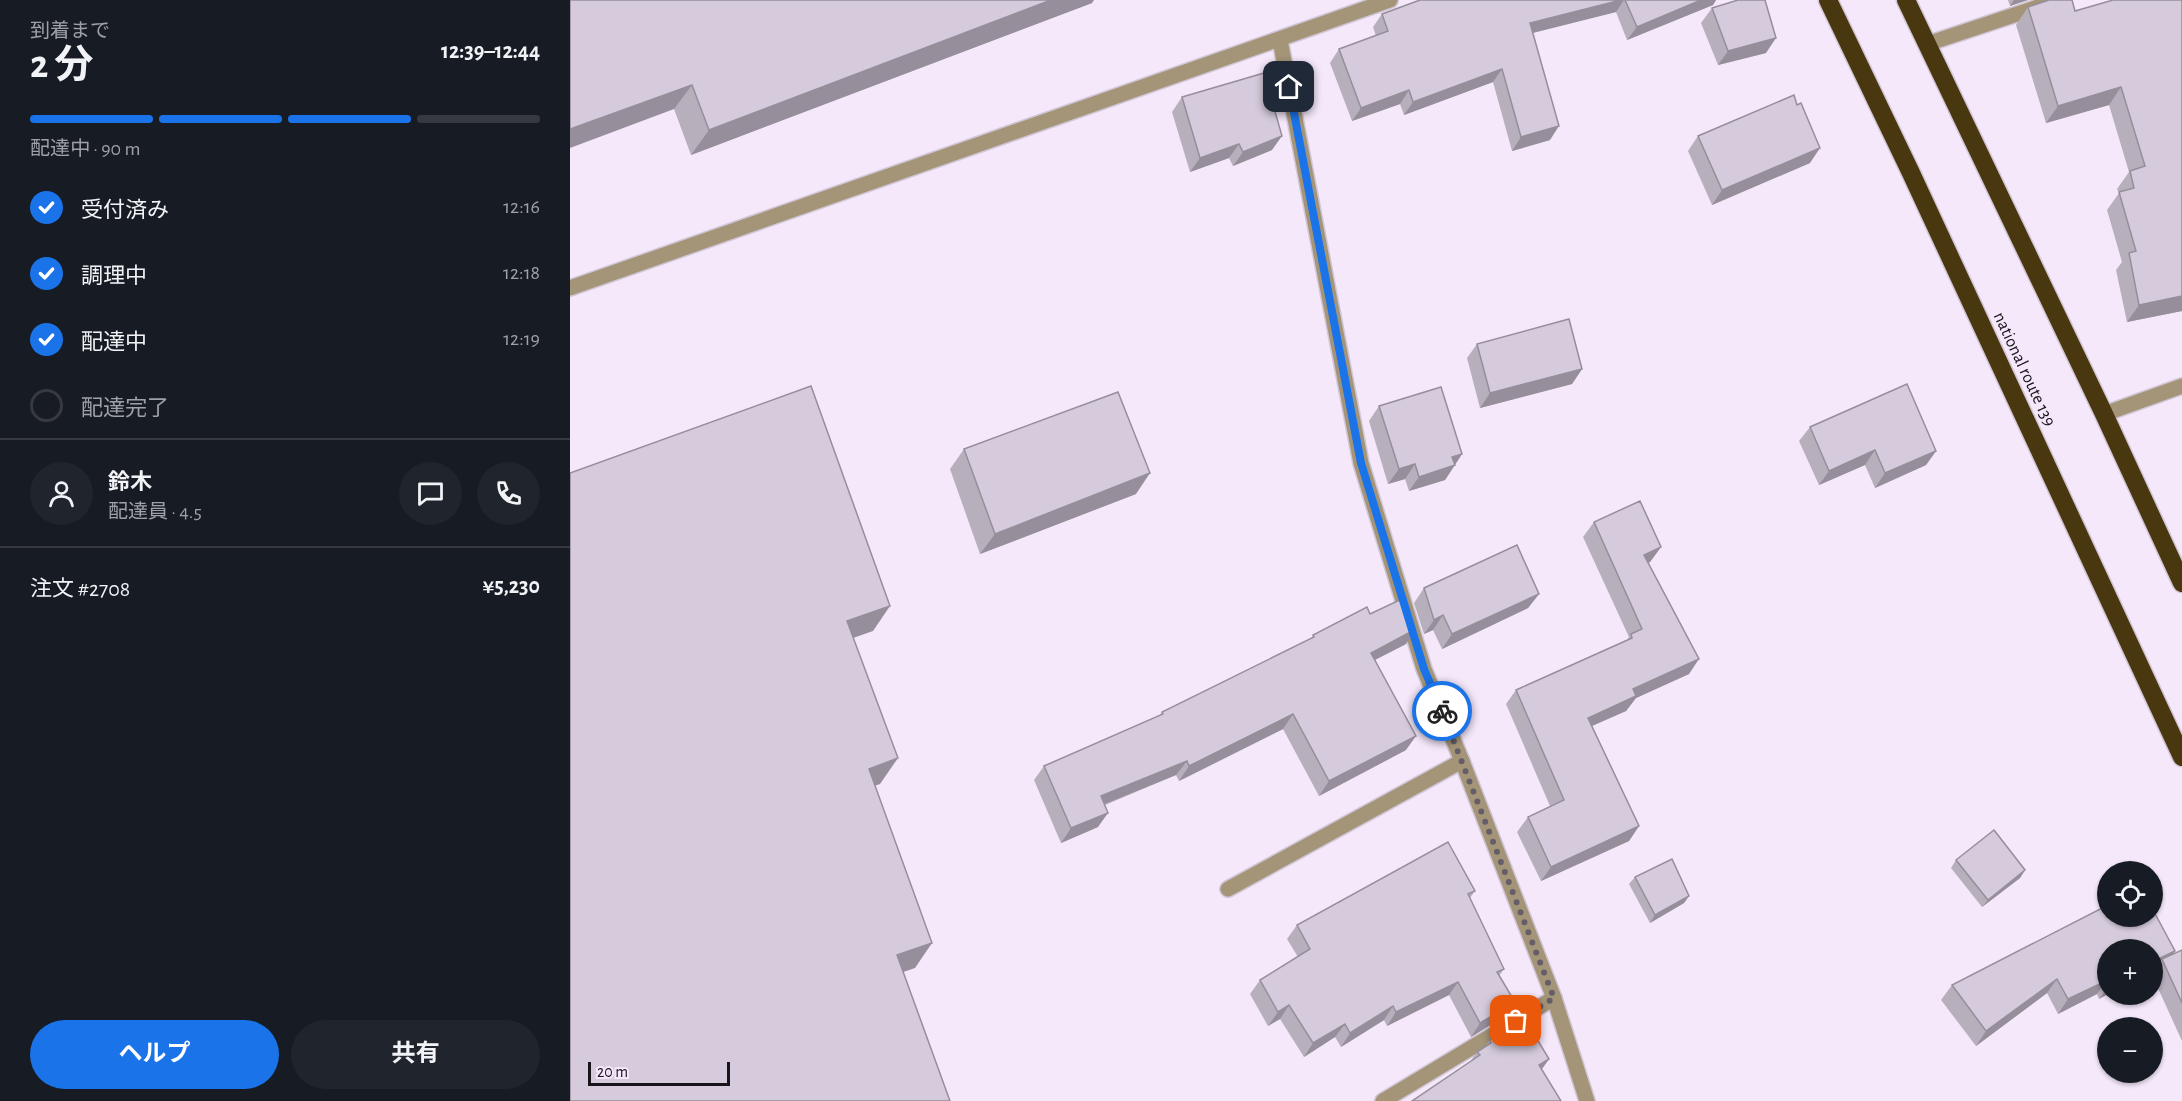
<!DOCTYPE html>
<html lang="ja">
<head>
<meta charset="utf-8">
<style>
	body { margin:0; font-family:"Alegreya Sans","Noto Sans JP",sans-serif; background:#20242c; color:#f1f3f6; height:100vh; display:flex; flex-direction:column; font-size:22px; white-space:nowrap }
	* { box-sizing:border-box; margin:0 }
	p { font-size:20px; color:#9ea1a6 }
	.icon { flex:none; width:33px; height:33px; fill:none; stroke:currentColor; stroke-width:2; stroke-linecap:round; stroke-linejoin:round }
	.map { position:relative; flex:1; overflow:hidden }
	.panel { display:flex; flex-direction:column; background:#171b24; width:570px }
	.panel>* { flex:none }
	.fabs { position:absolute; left:1527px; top:861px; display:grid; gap:12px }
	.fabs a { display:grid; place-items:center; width:66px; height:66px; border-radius:50%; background:#171b24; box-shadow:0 2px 4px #0004; font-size:30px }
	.scale { position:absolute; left:18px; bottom:15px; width:142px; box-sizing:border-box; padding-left:6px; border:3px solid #18141a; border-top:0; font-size:16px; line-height:21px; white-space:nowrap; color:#18141a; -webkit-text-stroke:4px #f4e8fa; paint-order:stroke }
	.pin { position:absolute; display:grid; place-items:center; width:51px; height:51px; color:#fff; margin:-26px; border-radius:12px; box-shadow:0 3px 9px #0006 }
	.courier { position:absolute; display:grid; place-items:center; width:60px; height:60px; margin:-30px; border:4px solid #1a73e8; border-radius:50%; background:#fff; color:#222; box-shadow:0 2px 8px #0007 }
	.headline em { font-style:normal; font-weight:700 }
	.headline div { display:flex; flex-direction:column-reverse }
	.headline { display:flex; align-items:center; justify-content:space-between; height:102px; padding:0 30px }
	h1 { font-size:39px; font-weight:700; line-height:45px }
	.bar { display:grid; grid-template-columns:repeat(4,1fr); gap:9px 6px; align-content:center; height:72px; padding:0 30px }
	.bar i { height:8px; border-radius:4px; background:#363941 }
	.bar .on { background:#1a73e8 }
	.bar p { grid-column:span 4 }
	.line { display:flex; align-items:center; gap:15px; padding:0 30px; border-top:2px solid #363941 }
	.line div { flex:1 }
	.round { display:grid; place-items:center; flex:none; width:63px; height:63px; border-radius:32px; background:#20242c }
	ol { padding:0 30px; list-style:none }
	li { display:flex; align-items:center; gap:18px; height:66px }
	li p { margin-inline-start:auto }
	li .icon { padding:6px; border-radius:50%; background:#1a73e8; color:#fff; stroke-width:4 }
	li:last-child { color:#9ea1a6 }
	li i { width:33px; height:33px; border:3px solid #363941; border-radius:50% }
	.action { display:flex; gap:12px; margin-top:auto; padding:12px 30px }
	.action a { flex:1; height:69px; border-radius:36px; background:#1a73e8; color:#fff; font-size:24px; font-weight:700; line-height:69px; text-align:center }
	.action a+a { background:#20242c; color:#f1f3f6 }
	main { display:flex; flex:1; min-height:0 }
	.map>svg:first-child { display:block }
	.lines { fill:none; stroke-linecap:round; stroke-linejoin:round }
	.minor-casing { stroke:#d1c6d6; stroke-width:18 }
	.highway-casing { stroke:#d1c6d6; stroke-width:21 }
	.minor { stroke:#a49578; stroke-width:15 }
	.highway { stroke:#49370f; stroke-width:18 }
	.wall { fill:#b8afbd }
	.shaded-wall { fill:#968e9a }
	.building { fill:#d6cbdc; stroke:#968e9a; stroke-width:1.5 }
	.done { stroke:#655e68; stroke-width:6; stroke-dasharray:0 10.8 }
	.route { stroke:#1a73e8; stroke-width:8 }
	.labels { text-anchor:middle; stroke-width:4.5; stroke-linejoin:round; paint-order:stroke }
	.street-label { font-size:18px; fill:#18141a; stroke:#f4e8fa }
</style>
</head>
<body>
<main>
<section class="panel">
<div class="headline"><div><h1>2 分</h1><p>到着まで</p></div><em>12:39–12:44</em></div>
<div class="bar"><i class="on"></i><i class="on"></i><i class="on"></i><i></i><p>配達中 · 90 m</p></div>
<ol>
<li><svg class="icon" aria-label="check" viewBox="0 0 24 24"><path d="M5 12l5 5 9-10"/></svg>受付済み<p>12:16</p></li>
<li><svg class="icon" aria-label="check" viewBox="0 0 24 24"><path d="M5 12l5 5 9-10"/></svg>調理中<p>12:18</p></li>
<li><svg class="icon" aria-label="check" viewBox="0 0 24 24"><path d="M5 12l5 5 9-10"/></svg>配達中<p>12:19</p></li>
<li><i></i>配達完了</li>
</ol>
<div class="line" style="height:108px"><a class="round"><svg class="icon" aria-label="person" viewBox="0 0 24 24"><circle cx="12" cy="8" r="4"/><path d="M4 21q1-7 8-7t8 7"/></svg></a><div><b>鈴木</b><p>配達員 · 4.5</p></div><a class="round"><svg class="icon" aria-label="chat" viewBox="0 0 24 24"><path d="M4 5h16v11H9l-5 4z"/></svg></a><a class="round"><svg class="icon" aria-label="phone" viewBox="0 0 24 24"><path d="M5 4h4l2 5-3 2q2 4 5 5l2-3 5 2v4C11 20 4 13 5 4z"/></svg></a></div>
<div class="line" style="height:78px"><div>注文 #2708</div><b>¥5,230</b></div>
<div class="action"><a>ヘルプ</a><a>共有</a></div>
</section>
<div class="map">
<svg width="1612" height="1101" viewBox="0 0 1612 1101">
	<rect width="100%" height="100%" fill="#f4e8fa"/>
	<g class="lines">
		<defs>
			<g id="minor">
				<polyline points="710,40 791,463 854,669 892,761 984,998 1017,1101"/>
				<polyline points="1357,44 1489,0"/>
				<polyline points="0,288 820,0"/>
				<polyline points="1534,414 1612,386"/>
				<polyline points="658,889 892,761"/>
				<polyline points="813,1101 984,998"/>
			</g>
			<g id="highway">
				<polyline points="1258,0 1341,173 1612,757"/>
				<polyline points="1336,0 1534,414 1612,583"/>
			</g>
		</defs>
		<use href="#minor" class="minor-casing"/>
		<use href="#highway" class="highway-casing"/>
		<use href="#minor" class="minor"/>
		<use href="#highway" class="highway"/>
	</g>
	<g class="wall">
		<polygon points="0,0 522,3 121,155 104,109"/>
		<polygon points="850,0 1146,0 1143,5 1057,40 1046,12 963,33 980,140 942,151 923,82 834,115 830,104 782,121 760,63 769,49 806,36 803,27 812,14"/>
		<polygon points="1438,0 1458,0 1440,6"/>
		<polygon points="1612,0 1612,311 1557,322 1546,270 1552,262 1537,210 1549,193 1547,189 1559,172 1539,105 1476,123 1446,25 1458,7 1505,11"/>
		<polygon points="1142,8 1196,53 1148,65 1131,23"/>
		<polygon points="612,97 702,150 663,166 659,158 620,172 602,112"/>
		<polygon points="1128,136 1240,163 1142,205 1118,151"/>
		<polygon points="907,344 1012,369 1002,384 910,408 897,358"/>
		<polygon points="809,406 892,454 875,480 839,491 835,479 818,484 799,421"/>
		<polygon points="1240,427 1366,451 1356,465 1305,488 1295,465 1249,485 1229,441"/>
		<polygon points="394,449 566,494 410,554 380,469"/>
		<polygon points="1024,522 1091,547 1080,562 1078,563 1119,674 1066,698 1056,711 1022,726 1069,826 1059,841 971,881 947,832 958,817 980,806 936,704 946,690 1057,640 1059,637 1013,537"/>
		<polygon points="854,588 969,594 958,608 872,649 863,630 854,634 844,603"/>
		<polygon points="800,614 836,644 805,660 836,750 749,796 713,729 609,781 606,775 535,805 528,827 491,843 464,780 474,766 589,716 592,712 741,639 743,635"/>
		<polygon points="1386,860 1455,870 1450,878 1412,907 1381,868"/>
		<polygon points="1065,877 1119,896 1114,903 1080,923 1059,884"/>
		<polygon points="905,891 900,898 934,969 929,976 945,1002 935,1016 901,1037 879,995 817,1026 814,1020 771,1047 765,1037 734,1057 710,1019 698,1026 680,994 690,980 728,957 717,939 727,925"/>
		<polygon points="1538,905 1538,916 1582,916 1582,908 1605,951 1603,954 1612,950 1612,1041 1582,975 1583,971 1582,972 1582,950 1538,950 1538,994 1529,999 1527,994 1488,1014 1477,993 1406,1046 1371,1000 1382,985"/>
		<polygon points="920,1040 979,1059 972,1069 900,1062 907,1052 914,1048"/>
	</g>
	<g class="shaded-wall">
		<polygon points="481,0 524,0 522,3 121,155 139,130"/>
		<polygon points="1051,0 1054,0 1046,12 950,36 960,23"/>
		<polygon points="1131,0 1146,0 1143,5 1057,40 1067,27"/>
		<polygon points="1444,0 1458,0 1440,6"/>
		<polygon points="1206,38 1196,53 1148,65 1158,51"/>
		<polygon points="932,69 923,82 834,115 843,102"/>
		<polygon points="122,85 104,109 0,148 0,129"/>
		<polygon points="1551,87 1539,105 1476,123 1488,106"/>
		<polygon points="839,90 830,104 782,121 791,108"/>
		<polygon points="989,126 980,140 942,151 951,137"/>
		<polygon points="712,136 702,150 663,166 673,152"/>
		<polygon points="669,144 659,158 620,172 630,158"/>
		<polygon points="1250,148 1240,163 1142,205 1152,190"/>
		<polygon points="1612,296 1612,311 1557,322 1569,305"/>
		<polygon points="1012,369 1002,384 910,408 920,393"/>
		<polygon points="1305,450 1295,465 1249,485 1259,471"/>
		<polygon points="1366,451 1356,465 1305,488 1315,473"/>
		<polygon points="892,454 875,480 839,491 849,477 882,457"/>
		<polygon points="845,464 835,479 818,484 829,469"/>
		<polygon points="580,473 566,494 410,554 425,534"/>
		<polygon points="1091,547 1080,562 1064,569 1074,555"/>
		<polygon points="969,594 958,608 872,649 882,634"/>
		<polygon points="320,606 303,631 260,646 277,621"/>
		<polygon points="873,615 863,630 854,634 864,620"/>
		<polygon points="846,629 836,644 791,667 801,653"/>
		<polygon points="1129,659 1119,674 1066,698 1056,711 1008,732 1018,718 1063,689"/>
		<polygon points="723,714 713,729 609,781 619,766"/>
		<polygon points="846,736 836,750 749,796 759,781"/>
		<polygon points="328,758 310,784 281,794 299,769"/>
		<polygon points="617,761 606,775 520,810 531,796"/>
		<polygon points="538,813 528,827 491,843 501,828"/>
		<polygon points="1069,826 1059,841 971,881 981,867"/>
		<polygon points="1455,870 1450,878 1412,907 1418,900"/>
		<polygon points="1119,896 1114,903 1080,923 1085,915"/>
		<polygon points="362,943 345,968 310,980 327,955"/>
		<polygon points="1605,951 1595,965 1592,959 1582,972 1582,962"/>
		<polygon points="1487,979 1477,993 1406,1046 1416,1031"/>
		<polygon points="1537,980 1527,994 1488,1014 1498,999"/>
		<polygon points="888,982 879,995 817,1026 826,1012"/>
		<polygon points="1538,987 1538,994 1529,999"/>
		<polygon points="945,1002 935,1016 901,1037 910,1023"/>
		<polygon points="719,1005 710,1019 698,1026 708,1012"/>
		<polygon points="823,1006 814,1020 771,1047 780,1033"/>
		<polygon points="775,1024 765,1037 734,1057 743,1043"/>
		<polygon points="979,1059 969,1073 969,1065"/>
	</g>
	<g class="building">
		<polygon points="0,0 481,0 139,130 122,85 0,129"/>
		<polygon points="850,0 1051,0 960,23 989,126 951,137 932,69 843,102 839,90 791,108 769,49 818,31 812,14"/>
		<polygon points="1055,0 1131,0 1067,27"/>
		<polygon points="1168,0 1195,0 1206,38 1158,51 1142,8"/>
		<polygon points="1479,0 1502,0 1505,11 1543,0 1612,0 1612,296 1569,305 1559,253 1566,251 1549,192 1564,188 1560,171 1575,166 1551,87 1488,106 1458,7"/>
		<polygon points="694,73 712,136 673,152 669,144 630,158 612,97"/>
		<polygon points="1224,95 1227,105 1231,103 1250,148 1152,190 1128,136"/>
		<polygon points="999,319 1012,369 920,393 907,344"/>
		<polygon points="1337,384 1366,451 1315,473 1305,450 1259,471 1240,427"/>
		<polygon points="241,386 320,606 277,621 328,758 299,769 362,943 327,955 380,1101 0,1101 0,473"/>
		<polygon points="871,387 892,454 882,457 885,465 849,477 845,464 829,469 809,406"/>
		<polygon points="548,392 580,473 425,534 394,449"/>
		<polygon points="1070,501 1091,547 1074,555 1129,659 1063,689 1066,696 1018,718 1069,826 981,867 958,817 994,800 946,690 1062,638 1061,634 1072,629 1024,522"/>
		<polygon points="947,545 969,594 882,634 873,615 864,620 854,588"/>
		<polygon points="836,597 846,629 801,653 846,736 759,781 723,714 619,766 617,761 531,796 538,813 501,828 474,766 593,714 592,712 744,637 743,635 797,607 800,614"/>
		<polygon points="1424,830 1455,870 1418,900 1386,860"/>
		<polygon points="878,842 905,891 898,894 934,969 927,972 945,1002 910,1023 888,982 826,1012 823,1006 780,1033 775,1024 743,1043 719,1005 708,1012 690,980 740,949 727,925"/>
		<polygon points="1102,859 1119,896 1085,915 1065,877"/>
		<polygon points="1538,905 1538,916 1582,916 1582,908 1605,951 1582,962 1582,950 1538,950 1538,980 1498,999 1487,979 1416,1031 1382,985"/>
		<polygon points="1612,950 1612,1003 1592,959"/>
		<polygon points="955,1019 979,1059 969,1065 991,1101 842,1101 910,1055 907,1052 921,1043 920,1040"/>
	</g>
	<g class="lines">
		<polyline class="done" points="872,711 984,998 946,1021"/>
		<polyline class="route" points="719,87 791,463 854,669 872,711"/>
	</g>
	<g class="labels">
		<g class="street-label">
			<text transform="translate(1455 369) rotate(65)" y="6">national route 139</text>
		</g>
	</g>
</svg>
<div class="fabs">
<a><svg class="icon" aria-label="locate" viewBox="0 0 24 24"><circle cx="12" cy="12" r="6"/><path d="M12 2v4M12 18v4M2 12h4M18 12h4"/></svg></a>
<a>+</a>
<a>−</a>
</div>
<div class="scale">20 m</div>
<div class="pin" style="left:946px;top:1021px;background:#ea580c"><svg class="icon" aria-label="bag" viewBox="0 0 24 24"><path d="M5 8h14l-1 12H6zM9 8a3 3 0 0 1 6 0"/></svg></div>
<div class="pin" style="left:719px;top:87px;background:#1f2937"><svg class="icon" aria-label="home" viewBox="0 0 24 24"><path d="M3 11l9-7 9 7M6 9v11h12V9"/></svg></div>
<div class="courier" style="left:872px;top:711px"><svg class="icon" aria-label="bike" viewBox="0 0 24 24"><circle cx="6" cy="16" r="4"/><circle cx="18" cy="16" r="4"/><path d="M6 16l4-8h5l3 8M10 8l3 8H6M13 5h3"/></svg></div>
</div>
</main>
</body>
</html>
